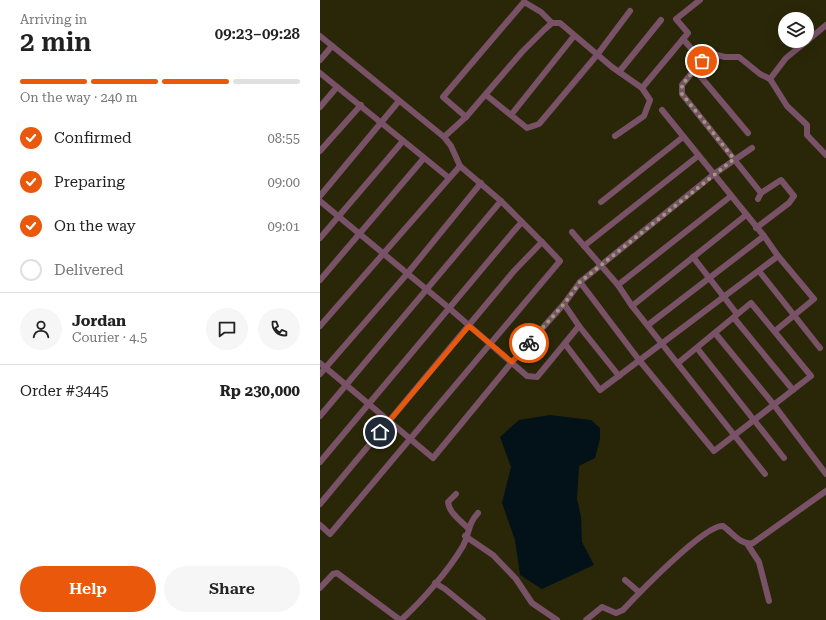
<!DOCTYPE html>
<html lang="en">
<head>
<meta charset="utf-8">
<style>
	body { margin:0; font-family:"Roboto Serif",serif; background:#f6f6f6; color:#222; height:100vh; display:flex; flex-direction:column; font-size:15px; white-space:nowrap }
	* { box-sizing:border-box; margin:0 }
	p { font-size:13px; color:#767676 }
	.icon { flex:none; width:22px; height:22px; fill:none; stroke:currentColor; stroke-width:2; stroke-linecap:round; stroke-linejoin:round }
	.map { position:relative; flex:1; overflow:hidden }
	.details { display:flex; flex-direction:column; background:#fff; width:320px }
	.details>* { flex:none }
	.fabs { position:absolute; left:458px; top:12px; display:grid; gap:8px }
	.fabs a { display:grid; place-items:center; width:36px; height:36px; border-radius:50%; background:#fff; box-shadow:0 4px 16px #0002; font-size:20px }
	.pin { position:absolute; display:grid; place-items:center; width:34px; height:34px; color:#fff; margin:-17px; border:2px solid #fff; border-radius:50%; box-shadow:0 1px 4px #0007 }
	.courier { position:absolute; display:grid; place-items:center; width:40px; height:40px; margin:-20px; border:3px solid #ea580c; border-radius:50%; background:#fff; color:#222; box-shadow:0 1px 5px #0007 }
	.headline em { font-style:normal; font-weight:600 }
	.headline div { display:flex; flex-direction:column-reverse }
	.headline { display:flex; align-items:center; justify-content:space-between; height:68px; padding:0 20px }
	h1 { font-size:26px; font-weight:600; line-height:30px }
	.bar { display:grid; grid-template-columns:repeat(4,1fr); gap:6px 4px; align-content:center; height:48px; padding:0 20px }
	.bar i { height:5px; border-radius:3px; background:#e0e0e0 }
	.bar .current { background:#ea580c }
	.bar p { grid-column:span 4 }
	.line { display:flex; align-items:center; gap:10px; padding:0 20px; border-top:1px solid #e0e0e0 }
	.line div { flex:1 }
	.round { display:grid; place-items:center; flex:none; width:42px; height:42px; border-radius:21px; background:#f6f6f6 }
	ol { padding:0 20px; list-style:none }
	li { display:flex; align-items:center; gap:12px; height:44px }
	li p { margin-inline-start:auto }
	li .icon { padding:4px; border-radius:50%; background:#ea580c; color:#fff; stroke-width:4 }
	li:last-child { color:#767676 }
	li i { width:22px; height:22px; border:2px solid #e0e0e0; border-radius:50% }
	.button { display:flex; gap:8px; margin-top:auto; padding:8px 20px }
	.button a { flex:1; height:46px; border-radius:24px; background:#ea580c; color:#fff; font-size:16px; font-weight:600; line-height:46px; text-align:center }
	.button a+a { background:#f6f6f6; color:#222 }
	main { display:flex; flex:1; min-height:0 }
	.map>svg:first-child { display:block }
	.water { fill:#021218 }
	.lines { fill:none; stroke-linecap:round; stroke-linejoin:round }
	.street { stroke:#795268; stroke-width:6 }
	.done { stroke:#9d9b7d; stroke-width:4; stroke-dasharray:0 7.2 }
	.route { stroke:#ea580c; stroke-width:5 }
</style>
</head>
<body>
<main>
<section class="details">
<div class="headline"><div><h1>2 min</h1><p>Arriving in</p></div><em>09:23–09:28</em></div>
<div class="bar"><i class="current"></i><i class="current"></i><i class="current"></i><i></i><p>On the way · 240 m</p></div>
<ol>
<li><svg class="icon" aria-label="check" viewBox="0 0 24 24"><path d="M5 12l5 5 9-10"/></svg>Confirmed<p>08:55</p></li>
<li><svg class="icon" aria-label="check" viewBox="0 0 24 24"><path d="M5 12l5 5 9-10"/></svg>Preparing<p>09:00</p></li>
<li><svg class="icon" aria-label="check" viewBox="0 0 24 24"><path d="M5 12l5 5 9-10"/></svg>On the way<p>09:01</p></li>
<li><i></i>Delivered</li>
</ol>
<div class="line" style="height:72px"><a class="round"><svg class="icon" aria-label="person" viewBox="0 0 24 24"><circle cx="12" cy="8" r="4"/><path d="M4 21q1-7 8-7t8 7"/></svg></a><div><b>Jordan</b><p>Courier · 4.5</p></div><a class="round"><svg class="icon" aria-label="chat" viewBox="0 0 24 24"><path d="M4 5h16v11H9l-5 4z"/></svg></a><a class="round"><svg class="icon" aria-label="phone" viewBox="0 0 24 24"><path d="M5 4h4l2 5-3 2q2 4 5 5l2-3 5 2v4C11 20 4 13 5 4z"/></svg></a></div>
<div class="line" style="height:52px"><div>Order #3445</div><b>Rp 230,000</b></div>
<div class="button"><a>Help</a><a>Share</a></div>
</section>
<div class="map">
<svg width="506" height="620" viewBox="0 0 506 620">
	<rect width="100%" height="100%" fill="#2a2708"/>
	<polygon class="water" points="230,415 271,420 280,428 280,439 275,458 259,466 257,499 261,517 262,542 274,565 222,589 200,575 195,540 182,503 191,467 180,437 199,420"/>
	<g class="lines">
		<g class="street">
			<polyline points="0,36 124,137 131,146 140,166 181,201 202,222"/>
			<polyline points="363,39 382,61"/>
			<polyline points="487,41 506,25"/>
			<polyline points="0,60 12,46"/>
			<polyline points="375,70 428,133"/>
			<polyline points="299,72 341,20"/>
			<polyline points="0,73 129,178"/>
			<polyline points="450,79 466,58 487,41"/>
			<polyline points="322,88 368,33 356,19 380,0"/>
			<polyline points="166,95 207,128 219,124 277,55 310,11"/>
			<polyline points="0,107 17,87"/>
			<polyline points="342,110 444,236 458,256 494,299 455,331"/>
			<polyline points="191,115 254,36"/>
			<polyline points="146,117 123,97 204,2 221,12 232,23"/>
			<polyline points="124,137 146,117 202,52 224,30 232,23 240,23 292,67 322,88 330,100 324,116 295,136"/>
			<polyline points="0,151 41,105"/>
			<polyline points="441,193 362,94 362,85 388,53 405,57 419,57 440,74 450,79 467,106 487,125 487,135 506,155"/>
			<polyline points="0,196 79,101"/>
			<polyline points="0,201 129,308 207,376 217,377 259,326 244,304"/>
			<polyline points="281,202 363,137"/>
			<polyline points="436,228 469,203 474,196 461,180 441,193 438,199"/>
			<polyline points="252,232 298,285 312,306 445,474"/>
			<polyline points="0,238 83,141"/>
			<polyline points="264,246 378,156"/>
			<polyline points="373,257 417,314"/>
			<polyline points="439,271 500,348"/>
			<polyline points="0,280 104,158"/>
			<polyline points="260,282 319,360 394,451 491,376 431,303 358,363"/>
			<polyline points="298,285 411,196"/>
			<polyline points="312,306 426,215"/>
			<polyline points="414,318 473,390"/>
			<polyline points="328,325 444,236"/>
			<polyline points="0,326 140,166"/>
			<polyline points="259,326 299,376"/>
			<polyline points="395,333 454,405 506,474"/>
			<polyline points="245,344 280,390 458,256"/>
			<polyline points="377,348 464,458"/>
			<polyline points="0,363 113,458 192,362 244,304 260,282 394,174 432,148"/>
			<polyline points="0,374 87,274 161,183"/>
			<polyline points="0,416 181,201"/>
			<polyline points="0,462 193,232 202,222 222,242 194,271 0,504"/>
			<path d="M136 494 128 502C129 513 141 521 149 529"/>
			<polyline points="0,525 10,534 240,261 222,242"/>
			<polyline points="145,536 173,555 196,579 212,603 237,620"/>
			<polyline points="428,545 439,562 449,601"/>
			<polyline points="305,580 319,592"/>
			<polyline points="115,583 125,589 163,620"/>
			<polyline points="0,588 13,574 17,573 80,620"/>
			<path d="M81 620C102 601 129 570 143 546 150 533 147 525 158 513"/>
			<path d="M266 620 282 607 296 613 303 610C317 595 385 524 403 526 412 532 421 546 433 543L506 491"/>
		</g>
	</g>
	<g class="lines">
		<polyline class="done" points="209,343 244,304 260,282 414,159 362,94 362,85 382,61"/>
		<polyline class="route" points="60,432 149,326 192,362 209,343"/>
	</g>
</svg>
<div class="fabs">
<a><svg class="icon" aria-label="layers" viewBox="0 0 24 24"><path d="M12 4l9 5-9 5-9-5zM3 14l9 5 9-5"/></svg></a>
</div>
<div class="pin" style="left:382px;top:61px;background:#ea580c"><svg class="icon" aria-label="bag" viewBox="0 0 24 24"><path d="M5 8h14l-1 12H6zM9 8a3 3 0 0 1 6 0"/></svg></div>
<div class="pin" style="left:60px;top:432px;background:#1f2937"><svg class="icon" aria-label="home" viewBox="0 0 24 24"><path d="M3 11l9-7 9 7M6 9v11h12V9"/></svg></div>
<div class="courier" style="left:209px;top:343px"><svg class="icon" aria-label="bike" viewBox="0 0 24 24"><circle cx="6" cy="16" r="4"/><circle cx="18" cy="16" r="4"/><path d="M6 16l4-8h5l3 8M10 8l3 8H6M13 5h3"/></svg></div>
</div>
</main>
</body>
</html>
